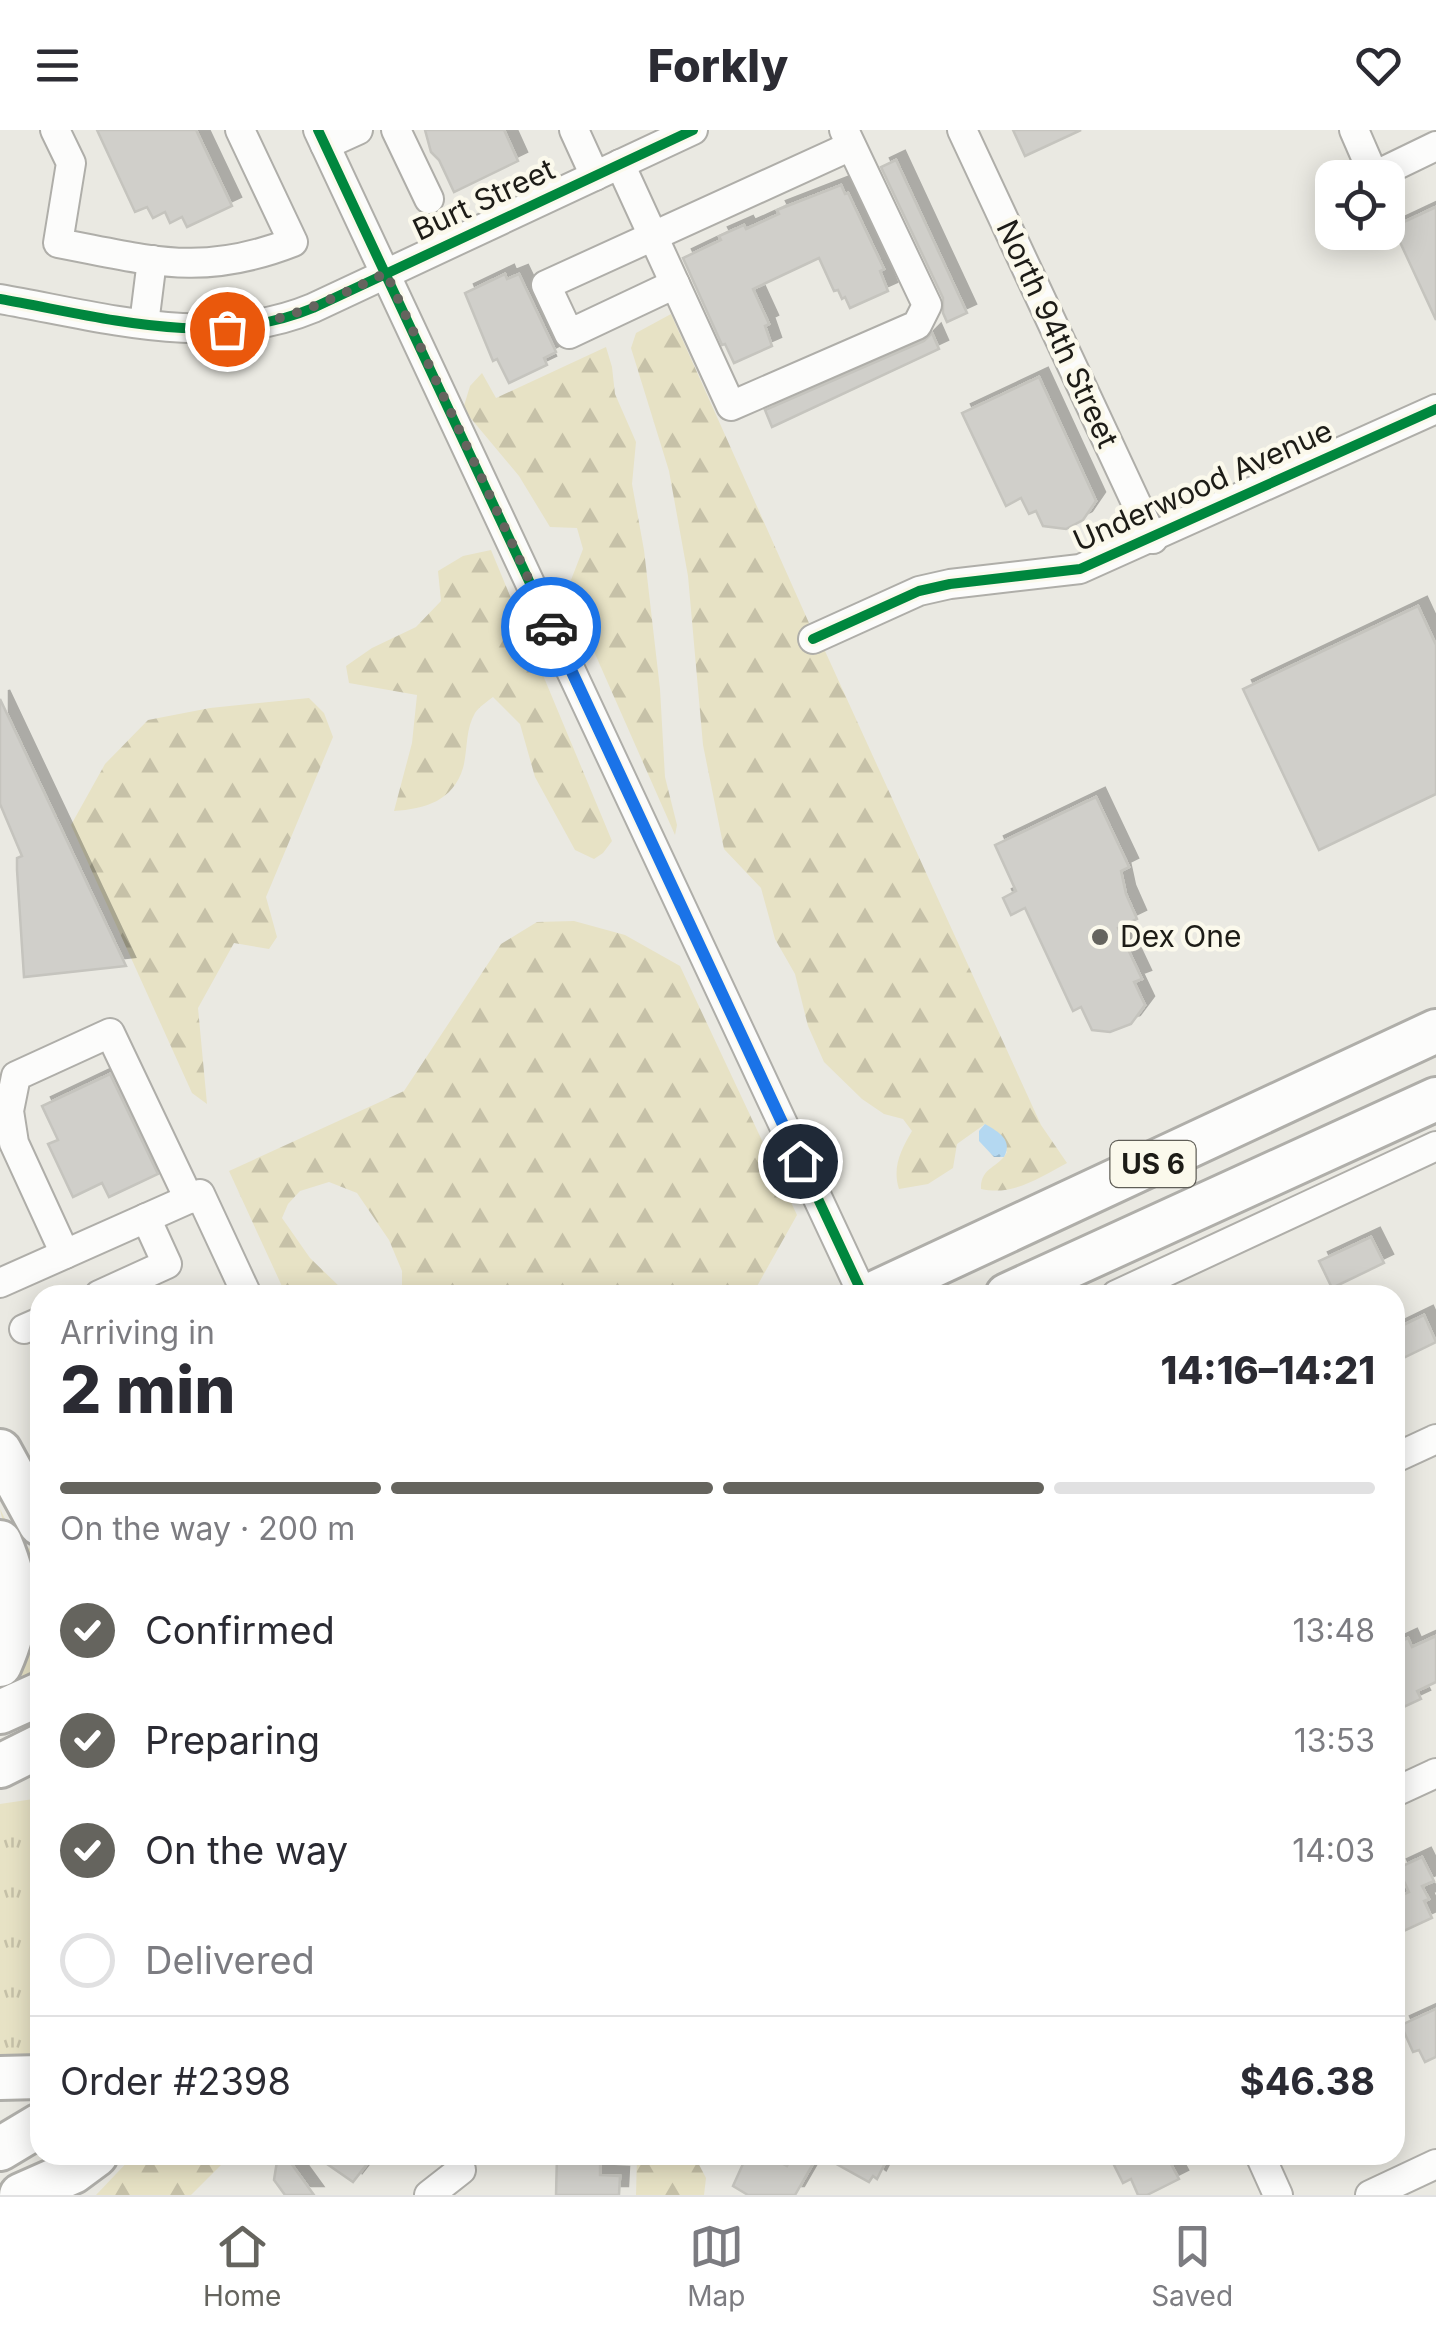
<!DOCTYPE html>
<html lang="en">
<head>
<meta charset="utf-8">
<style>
	body { margin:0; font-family:Inter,sans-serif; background:#f2f2f3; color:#2b2b33; height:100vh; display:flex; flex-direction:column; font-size:38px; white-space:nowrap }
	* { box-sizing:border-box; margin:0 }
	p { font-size:32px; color:#7c7c81 }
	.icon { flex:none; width:55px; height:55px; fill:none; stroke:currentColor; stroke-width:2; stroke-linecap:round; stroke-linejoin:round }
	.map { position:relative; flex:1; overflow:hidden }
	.drawer { position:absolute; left:30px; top:1155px; width:1375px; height:880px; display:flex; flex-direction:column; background:#fff; border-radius:30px; box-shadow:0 5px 25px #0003 }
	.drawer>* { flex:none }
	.tools { position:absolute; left:1315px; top:30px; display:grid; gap:20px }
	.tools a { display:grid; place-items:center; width:90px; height:90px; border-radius:20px; background:#fff; box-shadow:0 5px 25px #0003; font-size:50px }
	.pin { position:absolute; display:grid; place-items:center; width:85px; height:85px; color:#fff; margin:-42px; border:5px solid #fff; border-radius:50%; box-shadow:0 2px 10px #0007 }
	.courier { position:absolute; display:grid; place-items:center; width:100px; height:100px; margin:-50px; border:8px solid #1a73e8; border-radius:50%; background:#fff; color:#222; box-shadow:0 2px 12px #0007 }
	.head em { font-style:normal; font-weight:800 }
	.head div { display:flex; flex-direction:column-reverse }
	.head { display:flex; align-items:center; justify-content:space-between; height:170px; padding:0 30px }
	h1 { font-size:65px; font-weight:800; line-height:75px }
	.bar { display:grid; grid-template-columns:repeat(4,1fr); gap:15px 10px; align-content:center; height:120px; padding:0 30px }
	.bar i { height:12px; border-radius:8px; background:#e1e1e2 }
	.bar .active { background:#65645e }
	.bar p { grid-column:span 4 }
	.line { display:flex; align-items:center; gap:25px; padding:0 30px; border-top:2px solid #e1e1e2 }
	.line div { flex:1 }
	ol { padding:0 30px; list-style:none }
	li { display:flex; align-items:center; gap:30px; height:110px }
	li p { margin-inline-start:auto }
	li .icon { padding:10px; border-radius:50%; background:#65645e; color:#fff; stroke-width:4 }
	li:last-child { color:#7c7c81 }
	li i { width:55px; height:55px; border:5px solid #e1e1e2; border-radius:50% }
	header { display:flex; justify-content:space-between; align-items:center; height:130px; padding:0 30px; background:#fff; font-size:45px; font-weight:800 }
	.tabs { display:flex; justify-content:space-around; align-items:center; height:140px; border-top:2px solid #e1e1e2; background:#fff; font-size:28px; color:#7c7c81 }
	.tabs a { display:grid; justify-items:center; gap:5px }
	.tabs .active { color:#65645e }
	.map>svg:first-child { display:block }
	.grass { fill:url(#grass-tufts) }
	.forest { fill:url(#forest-firs) }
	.water { fill:url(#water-ripples) }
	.building { fill:#d0cfca; stroke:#c5c4be; stroke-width:2.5; filter:url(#shadow) }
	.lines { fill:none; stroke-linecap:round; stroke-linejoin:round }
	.minor-casing { stroke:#afaea9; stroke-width:32 }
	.highway-casing { stroke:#afaea9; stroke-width:48 }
	.minor { stroke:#fcfcfb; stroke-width:28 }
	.highway { stroke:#fcfcfb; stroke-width:42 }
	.cycleway-casing { stroke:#fbf9ec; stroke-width:16 }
	.cycleway { stroke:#00873e; stroke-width:10 }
	.done { stroke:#65645e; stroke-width:10; stroke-dasharray:0 18 }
	.route { stroke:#1a73e8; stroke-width:12 }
	.poi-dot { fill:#65645e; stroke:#fbf9ec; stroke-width:4 }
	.labels { text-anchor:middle; stroke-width:9; stroke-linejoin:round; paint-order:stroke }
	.shield { fill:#fbf9ec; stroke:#605e57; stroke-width:2.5 }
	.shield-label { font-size:28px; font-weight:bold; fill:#1d1c17 }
	.street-label { font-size:30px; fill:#1d1c17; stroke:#fbf9ec }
	.poi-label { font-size:30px; fill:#1d1c17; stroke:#fbf9ec; text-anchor:start }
</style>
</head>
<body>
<header><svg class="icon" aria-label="menu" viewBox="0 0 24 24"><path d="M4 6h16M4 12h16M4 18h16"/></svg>Forkly<svg class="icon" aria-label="heart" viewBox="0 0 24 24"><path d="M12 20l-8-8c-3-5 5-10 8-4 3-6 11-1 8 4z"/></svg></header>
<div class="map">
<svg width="1436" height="2065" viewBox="0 0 1436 2065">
	<defs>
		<pattern id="grass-tufts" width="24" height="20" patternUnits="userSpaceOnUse" patternTransform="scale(2.5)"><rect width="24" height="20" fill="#e7e2c5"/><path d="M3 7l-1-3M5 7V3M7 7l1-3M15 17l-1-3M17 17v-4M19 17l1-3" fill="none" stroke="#c6c1a8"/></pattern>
		<pattern id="forest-firs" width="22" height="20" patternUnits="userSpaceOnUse" patternTransform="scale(2.5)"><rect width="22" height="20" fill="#e7e2c5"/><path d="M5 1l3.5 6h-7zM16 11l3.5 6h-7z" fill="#c6c1a8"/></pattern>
		<pattern id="water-ripples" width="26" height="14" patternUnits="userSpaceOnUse" patternTransform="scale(2.5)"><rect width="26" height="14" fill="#b4d8f1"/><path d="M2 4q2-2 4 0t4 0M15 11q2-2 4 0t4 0" fill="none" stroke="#9ab9ce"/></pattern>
		<filter id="shadow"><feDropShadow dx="9" dy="-9" stdDeviation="0" flood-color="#0004"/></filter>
	</defs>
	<rect width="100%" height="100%" fill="#eae9e2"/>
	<g class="grass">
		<polygon points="0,1379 12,1403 40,1428 40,1548 0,1565 3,1392"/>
		<polygon points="40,1668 40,1931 0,1933 0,1674"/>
	</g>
	<g class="forest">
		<path d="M671 184 809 493 804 506 815 520 825 521 1041 995 1067 1033C1039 1048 1013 1066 981 1059 980 1037 999 1038 1007 1022L985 994 957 1014 953 1038 928 1054 899 1059C892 1037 901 1020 912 1001L903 989 884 984 862 969 824 932 808 896 795 844 775 809 761 758 724 719 703 615 688 446 669 341 631 218 636 203Z"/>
		<polygon points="606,217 612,237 615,264 636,312 632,354 644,420 660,559 665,647 677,695 675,705 581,492 571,450 583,419 577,398 550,397 519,346 463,279 470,256 482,243 496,268"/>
		<path d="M491 420 612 711 603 723 594 729 575 720 535 647 520 594 493 567C488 571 479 577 475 583 465 600 468 620 463 638 453 671 425 679 394 681L412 613 417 565 349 553 346 536 372 518 416 497 441 471 438 441 463 426Z"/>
		<polygon points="309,568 324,583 333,607 266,767 277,807 269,819 234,813 198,878 207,974 192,963 71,695 105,634 148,590 210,578"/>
		<polygon points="574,791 625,805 680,836 797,1085 756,1158 742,1165 402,1165 402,1141 389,1110 357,1063 329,1052 300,1061 288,1074 282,1088 310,1128 342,1159 341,1165 286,1165 229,1041 404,961 501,814 537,792"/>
		<polygon points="134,2025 231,2025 191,2065 96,2065"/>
		<polygon points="637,2025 694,2025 706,2048 704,2065 636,2065"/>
	</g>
	<path class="water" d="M985 994C999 1002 1013 1010 1004 1027H994L979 1011V1001Z"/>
	<g class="building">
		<polygon points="97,0 196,0 232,76 187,97 182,87 170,93 165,82 153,88 147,77 135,82"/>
		<polygon points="425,0 504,0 518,31 454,62 439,30 431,22"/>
		<polygon points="1013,0 1081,0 1025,26"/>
		<polygon points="896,30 967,183 947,192 943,183 943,168 881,37"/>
		<polygon points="841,55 845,64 848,63 884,139 880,141 888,161 850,178 845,167 842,169 838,160 834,161 819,128 753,159 769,194 765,196 772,216 734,233 725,214 722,215 683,128 721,110 719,106 744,95 746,99 779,84 777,80"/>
		<polygon points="1436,77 1436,190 1393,97"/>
		<polygon points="505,144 507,149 519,144 556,222 544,228 547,235 509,253 497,229 493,231 465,163"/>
		<polygon points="932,203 939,219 772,297 765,280 924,211"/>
		<polygon points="1039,247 1096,371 1083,390 1066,399 1043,396 1036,381 1029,384 1021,368 1006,376 962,283"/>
		<polygon points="1418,476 1436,515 1436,664 1319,720 1243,559"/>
		<polygon points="0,569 126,836 24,847 17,740 17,728 22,726 0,674"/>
		<polygon points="1096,667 1129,737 1121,741 1126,764 1137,789 1118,798 1142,849 1134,852 1145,875 1131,894 1110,902 1092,900 1081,877 1073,881 1025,778 1011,785 1003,768 1016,761 995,715"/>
		<polygon points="110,944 158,1044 109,1067 102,1053 73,1067 48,1014 58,1010 42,976"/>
		<polygon points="1371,1107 1384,1133 1332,1158 1319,1131"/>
		<polygon points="1424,1185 1436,1212 1395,1232 1395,1199"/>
		<polygon points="1436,1506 1436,1552 1417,1561 1421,1569 1395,1581 1395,1514 1408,1508 1412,1517"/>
		<polygon points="1422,1727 1434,1751 1422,1756 1429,1769 1424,1771 1432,1788 1395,1805 1395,1768 1409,1762 1398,1738"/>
		<polygon points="1436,1879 1436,1927 1425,1932 1419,1920 1413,1922 1401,1895"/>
		<polygon points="278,2025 285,2025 314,2065 285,2065 274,2050"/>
		<polygon points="314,2025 374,2025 353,2052"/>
		<polygon points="557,2025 600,2025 600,2045 620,2046 619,2065 556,2065"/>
		<polygon points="747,2025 767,2025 787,2036 793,2025 818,2025 795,2065 748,2065 733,2056"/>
		<polygon points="820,2025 871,2025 885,2033 877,2049 873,2046 869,2052"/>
		<polygon points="1123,2025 1166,2025 1179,2049 1147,2065 1138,2065 1131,2049 1123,2053 1112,2031"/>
	</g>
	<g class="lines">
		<defs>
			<g id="minor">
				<path d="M55 0 71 33 58 113C150 130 201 148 293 112L240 0"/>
				<polyline points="318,0 863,1165"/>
				<polyline points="396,0 429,69"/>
				<polyline points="574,0 595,46"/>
				<polyline points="962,0 1153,409"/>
				<polyline points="1354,0 1374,46 1436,16"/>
				<polyline points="325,15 358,0"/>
				<polyline points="620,34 731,276 917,195 927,175 844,0"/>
				<polyline points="675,154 569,204 546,155 851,16"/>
				<path d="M0 169C103 187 212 220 313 178L693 0"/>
				<polyline points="144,194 152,130"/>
				<polyline points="813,509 919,461 950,454 1080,439 1436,279"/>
				<polyline points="65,1124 14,1013 9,981 16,946 110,903 189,1069"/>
				<polyline points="0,1153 200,1064 247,1165"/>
				<polyline points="99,1165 167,1134 146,1088"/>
				<polyline points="1116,1165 1436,1016"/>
				<polyline points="24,1199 40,1192"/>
				<polyline points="1395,1328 1436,1309"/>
				<polyline points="1395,1662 1436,1643"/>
				<polyline points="1260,2025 1278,2065"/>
				<polyline points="429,2065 461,2040"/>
				<polyline points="1370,2065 1436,2034"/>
			</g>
			<g id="highway">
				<polyline points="870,1165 1436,901"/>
				<polyline points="1007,1165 1436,969"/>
				<polyline points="0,1321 40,1394"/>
				<path d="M0 1412C20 1459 21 1488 0 1535"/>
				<polyline points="0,1582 40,1564"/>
				<polyline points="0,1636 40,1616"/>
				<polyline points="0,1948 40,1947"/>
				<polyline points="0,2019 40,1995"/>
				<polyline points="21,2065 73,2042 96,2025"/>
			</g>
		</defs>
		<use href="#minor" class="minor-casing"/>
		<use href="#highway" class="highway-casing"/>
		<use href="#minor" class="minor"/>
		<use href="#highway" class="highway"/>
		<defs>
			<g id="cycleway">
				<polyline points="318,0 863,1165"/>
				<path d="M0 169C103 187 212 220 313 178L693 0"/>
				<polyline points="813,509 919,461 950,454 1080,439 1436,279"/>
			</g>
		</defs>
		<use href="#cycleway" class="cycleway-casing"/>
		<use href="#cycleway" class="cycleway"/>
	</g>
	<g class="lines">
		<path class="done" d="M227 199C286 192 333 169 386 143L551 497"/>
		<polyline class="route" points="551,497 800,1031"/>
	</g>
	<circle class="poi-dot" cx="1100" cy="807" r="10"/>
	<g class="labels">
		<rect class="shield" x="1110.5" y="1011" width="85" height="46" rx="8"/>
		<g class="shield-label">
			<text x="1153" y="1044">US 6</text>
		</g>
		<g class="street-label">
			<text transform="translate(484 70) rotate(-25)" y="10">Burt Street</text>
			<text transform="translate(1057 204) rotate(65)" y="10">North 94th Street</text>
			<text transform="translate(1203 356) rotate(-24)" y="10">Underwood Avenue</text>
		</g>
		<g class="poi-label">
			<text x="1120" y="817">Dex One</text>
		</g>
	</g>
</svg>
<div class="tools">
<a><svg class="icon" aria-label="locate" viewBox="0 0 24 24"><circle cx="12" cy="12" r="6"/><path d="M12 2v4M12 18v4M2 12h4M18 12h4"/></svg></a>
</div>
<div class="pin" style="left:227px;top:199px;background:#ea580c"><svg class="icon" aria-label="bag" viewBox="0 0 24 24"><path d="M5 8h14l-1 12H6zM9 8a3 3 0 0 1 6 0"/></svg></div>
<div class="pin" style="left:800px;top:1031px;background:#1f2937"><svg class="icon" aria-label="home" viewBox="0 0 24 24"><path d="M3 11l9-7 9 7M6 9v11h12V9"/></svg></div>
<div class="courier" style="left:551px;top:497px"><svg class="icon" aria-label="car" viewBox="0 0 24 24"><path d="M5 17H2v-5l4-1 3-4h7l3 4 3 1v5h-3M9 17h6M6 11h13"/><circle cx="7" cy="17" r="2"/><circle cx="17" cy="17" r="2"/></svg></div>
<section class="drawer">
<div class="head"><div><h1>2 min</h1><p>Arriving in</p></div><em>14:16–14:21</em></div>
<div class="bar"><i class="active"></i><i class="active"></i><i class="active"></i><i></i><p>On the way · 200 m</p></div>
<ol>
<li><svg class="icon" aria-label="check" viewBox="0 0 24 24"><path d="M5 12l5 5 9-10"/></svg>Confirmed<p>13:48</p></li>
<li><svg class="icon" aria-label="check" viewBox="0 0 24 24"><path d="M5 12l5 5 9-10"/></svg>Preparing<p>13:53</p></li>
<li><svg class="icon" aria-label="check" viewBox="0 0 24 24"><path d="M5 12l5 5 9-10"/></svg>On the way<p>14:03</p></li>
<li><i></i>Delivered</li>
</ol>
<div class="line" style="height:130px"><div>Order #2398</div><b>$46.38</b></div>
</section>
</div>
<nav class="tabs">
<a class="active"><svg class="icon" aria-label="home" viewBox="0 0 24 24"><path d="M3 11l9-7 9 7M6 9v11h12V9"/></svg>Home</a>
<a><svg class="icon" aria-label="map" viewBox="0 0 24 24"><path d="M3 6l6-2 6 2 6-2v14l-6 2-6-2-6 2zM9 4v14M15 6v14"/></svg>Map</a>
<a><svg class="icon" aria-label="saved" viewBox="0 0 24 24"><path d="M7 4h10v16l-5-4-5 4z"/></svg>Saved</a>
</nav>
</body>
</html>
